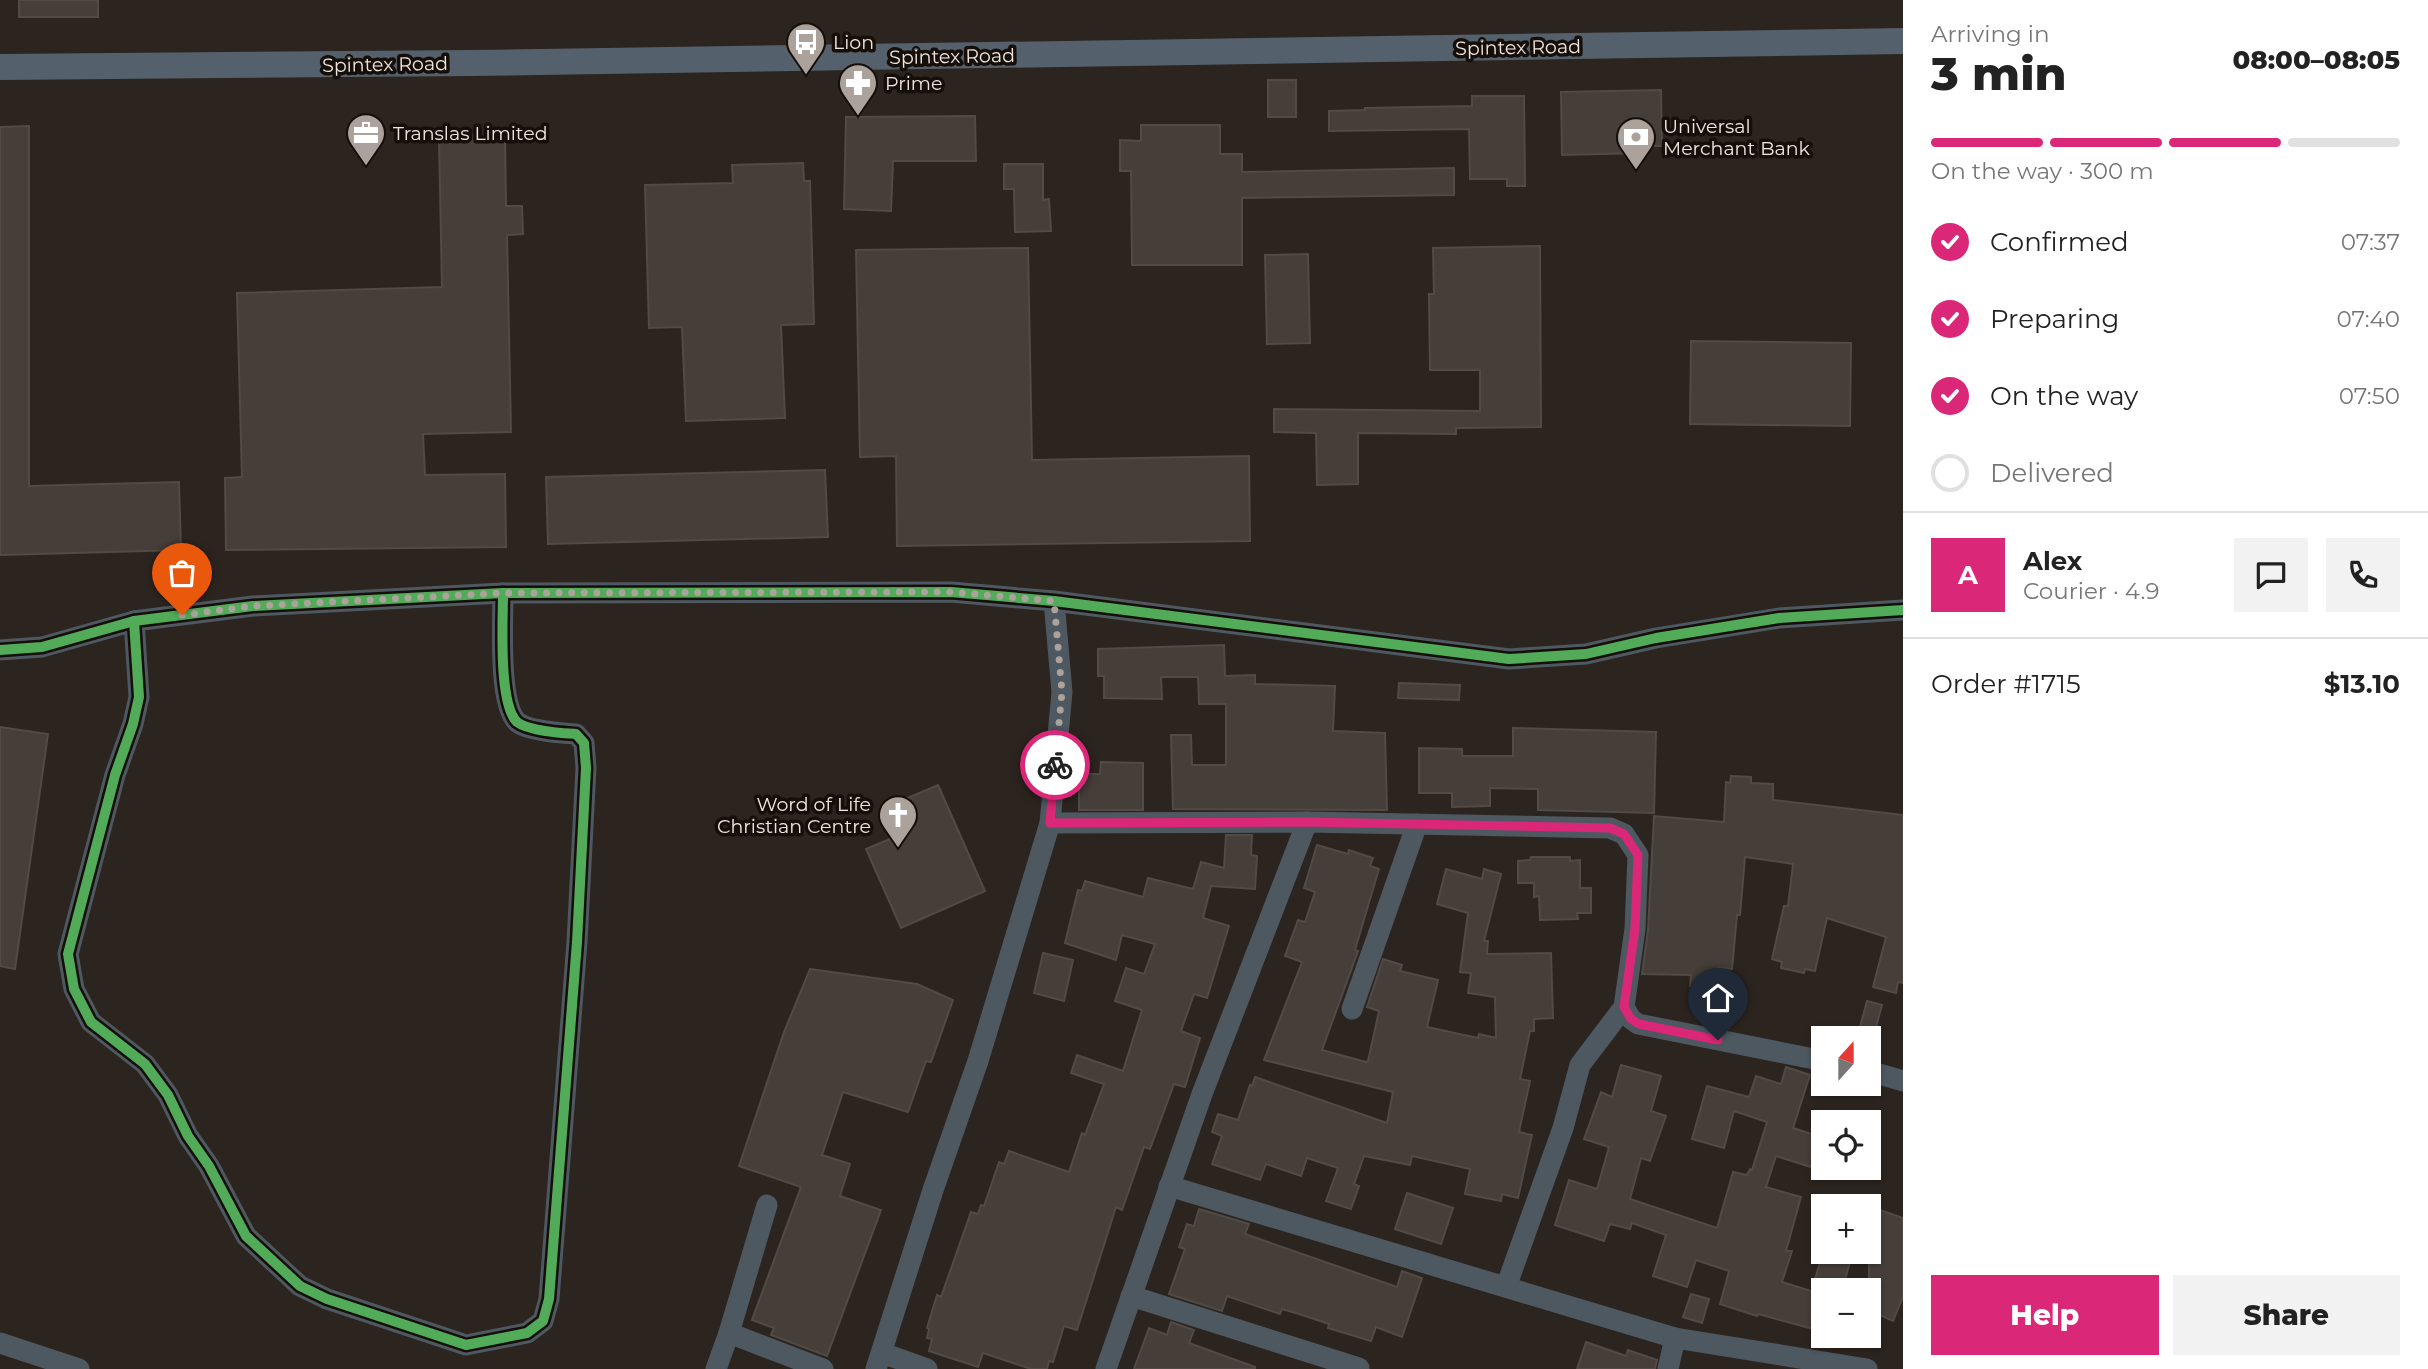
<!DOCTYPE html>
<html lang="en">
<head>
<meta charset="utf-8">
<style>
	body { margin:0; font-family:Montserrat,sans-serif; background:#f2f2f2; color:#222; height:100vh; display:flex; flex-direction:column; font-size:26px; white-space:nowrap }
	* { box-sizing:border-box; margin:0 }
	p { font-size:23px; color:#767676 }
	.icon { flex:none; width:38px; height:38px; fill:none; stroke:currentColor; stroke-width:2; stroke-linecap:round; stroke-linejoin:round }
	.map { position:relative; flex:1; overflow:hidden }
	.side { display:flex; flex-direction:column; background:#fff; width:525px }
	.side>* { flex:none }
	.needle { width:46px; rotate:21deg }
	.tools { position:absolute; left:1811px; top:1026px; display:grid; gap:14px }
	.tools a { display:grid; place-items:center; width:70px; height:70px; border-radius:0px; background:#fff; box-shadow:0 2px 5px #0004; font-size:35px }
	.pin { position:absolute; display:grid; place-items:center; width:60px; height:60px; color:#fff; margin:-72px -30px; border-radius:50% 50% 50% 0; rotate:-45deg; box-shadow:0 0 7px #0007 }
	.pin .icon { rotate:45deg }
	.courier { position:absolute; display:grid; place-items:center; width:70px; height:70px; margin:-35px; border:5px solid #db2777; border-radius:50%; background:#fff; color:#222; box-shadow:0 2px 9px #0007 }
	.head em { font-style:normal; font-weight:800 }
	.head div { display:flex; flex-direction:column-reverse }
	.head { display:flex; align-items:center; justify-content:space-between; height:119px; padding:0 28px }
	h1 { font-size:46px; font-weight:800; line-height:52px }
	.bar { display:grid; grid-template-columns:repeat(4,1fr); gap:10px 7px; align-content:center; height:84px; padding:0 28px }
	.bar i { height:9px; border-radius:5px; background:#e0e0e0 }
	.bar .current { background:#db2777 }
	.bar p { grid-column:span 4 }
	.line { display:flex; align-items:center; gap:18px; padding:0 28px; border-top:2px solid #e0e0e0 }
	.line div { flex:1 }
	.round { display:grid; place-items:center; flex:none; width:74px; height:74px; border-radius:0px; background:#f2f2f2 }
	ol { padding:0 28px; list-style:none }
	li { display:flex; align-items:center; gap:21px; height:77px }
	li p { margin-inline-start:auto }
	li .icon { padding:7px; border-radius:50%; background:#db2777; color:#fff; stroke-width:4 }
	li:last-child { color:#767676 }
	li i { width:38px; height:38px; border:4px solid #e0e0e0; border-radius:50% }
	.button { display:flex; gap:14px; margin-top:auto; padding:14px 28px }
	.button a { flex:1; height:80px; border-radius:0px; background:#db2777; color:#fff; font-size:28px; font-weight:800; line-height:80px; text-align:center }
	.button a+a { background:#f2f2f2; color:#222 }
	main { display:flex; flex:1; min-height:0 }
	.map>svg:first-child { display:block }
	.building { fill:#453e39; stroke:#514a46; stroke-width:2 }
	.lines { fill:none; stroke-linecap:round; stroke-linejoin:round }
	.minor { stroke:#4e5861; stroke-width:21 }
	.major { stroke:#54606c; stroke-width:26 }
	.cycleway-casing { stroke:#150e09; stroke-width:15 }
	.cycleway { stroke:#51ab58; stroke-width:10 }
	.done { stroke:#aca29c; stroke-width:7; stroke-dasharray:0 12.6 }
	.route { stroke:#db2777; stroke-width:9 }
	.labels { text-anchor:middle; stroke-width:7; stroke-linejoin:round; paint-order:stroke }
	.poi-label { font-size:19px; fill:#f1e6df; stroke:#150e09; text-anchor:start }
	.street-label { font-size:19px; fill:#f1e6df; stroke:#150e09 }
</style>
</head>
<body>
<main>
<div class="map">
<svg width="1903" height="1369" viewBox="0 0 1903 1369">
	<rect width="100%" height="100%" fill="#2c241f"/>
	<g class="building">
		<rect x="19" y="0" width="79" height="17"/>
		<rect x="1268" y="80" width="28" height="37"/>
		<polygon points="1661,90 1662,146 1643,146 1643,153 1562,155 1561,92"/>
		<polygon points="1472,96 1524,96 1525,186 1507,186 1507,179 1470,179 1469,129 1329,131 1329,111 1365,110 1365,108 1472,106"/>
		<polygon points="975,116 976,161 893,161 891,211 844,209 846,117"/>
		<polygon points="1141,125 1220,125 1220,154 1242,154 1242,172 1454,168 1454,195 1242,198 1242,265 1132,265 1131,171 1120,171 1120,140 1141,141"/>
		<polygon points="29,126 29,486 179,482 181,550 0,555 0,127"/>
		<polygon points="505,136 506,206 522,206 523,234 507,235 511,432 423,434 425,475 505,474 506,547 226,550 225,478 242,477 237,293 442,287 439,137"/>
		<polygon points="803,163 804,181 810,181 814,324 781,325 785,418 686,421 682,327 649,328 645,185 733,183 732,165"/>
		<polygon points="1004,164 1043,164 1043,200 1049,199 1051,231 1015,232 1014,189 1004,189"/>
		<polygon points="1540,246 1541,427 1456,428 1456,434 1358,433 1358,484 1317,485 1316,433 1274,432 1274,409 1480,411 1480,370 1430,370 1429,294 1434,294 1433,248"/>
		<polygon points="1028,248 1032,460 1249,456 1250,541 897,546 896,456 860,457 856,250"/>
		<polygon points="1308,254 1310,343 1267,344 1265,255"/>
		<polygon points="1691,341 1851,343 1850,426 1690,424"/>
		<polygon points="825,470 828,537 548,544 546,477"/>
		<polygon points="1224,645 1225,676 1255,675 1255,684 1335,686 1333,731 1385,733 1387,810 1173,809 1171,735 1191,735 1192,765 1226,765 1226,704 1199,704 1198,677 1161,677 1162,699 1104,698 1104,676 1098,676 1098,649"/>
		<polygon points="1399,683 1460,685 1459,700 1398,698"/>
		<polygon points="0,727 48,734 15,969 0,966"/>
		<polygon points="1513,728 1656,732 1654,813 1538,810 1538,789 1490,788 1490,806 1452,807 1452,793 1419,793 1419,748 1462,749 1462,756 1513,756"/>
		<polygon points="1101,762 1143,763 1143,810 1079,810 1079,774 1100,774"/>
		<polygon points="1731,776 1751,777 1751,783 1773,784 1773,800 1903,815 1903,983 1898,982 1896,993 1873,987 1886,937 1827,918 1815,971 1805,969 1804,973 1781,968 1782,962 1772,959 1784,906 1788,906 1793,864 1745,857 1740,915 1737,915 1732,969 1718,967 1715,989 1690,986 1691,975 1642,974 1648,930 1654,816 1724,822 1726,782 1730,783"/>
		<polygon points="938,785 985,891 901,928 866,849 897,836 884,808"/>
		<polygon points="1226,835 1252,835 1251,855 1257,856 1255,889 1211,886 1203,918 1229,926 1207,998 1194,994 1181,1031 1200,1038 1185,1087 1174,1084 1150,1149 1144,1147 1122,1210 1116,1207 1077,1330 1064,1326 1053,1362 1049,1361 1047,1369 1031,1369 983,1353 978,1367 929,1351 932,1339 927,1338 929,1329 927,1328 937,1295 941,1297 971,1212 978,1214 981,1205 984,1206 999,1162 1004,1164 1009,1151 1069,1172 1082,1133 1085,1135 1104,1084 1071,1073 1077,1055 1123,1071 1142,1010 1115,1001 1126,968 1144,974 1155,944 1122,935 1116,960 1065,943 1078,890 1082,891 1085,881 1143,897 1148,878 1193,889 1201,862 1224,868"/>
		<polygon points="1317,845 1348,854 1349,850 1373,858 1370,866 1379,869 1355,950 1358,951 1322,1050 1366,1062 1368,1061 1379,1011 1367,1007 1383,959 1402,965 1400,971 1438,980 1427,1027 1478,1038 1479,1034 1496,1038 1495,997 1468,993 1471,973 1460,972 1468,913 1437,904 1446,869 1482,879 1484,869 1501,874 1484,941 1488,941 1487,954 1551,953 1553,1018 1534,1019 1534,1031 1530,1031 1520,1079 1530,1081 1519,1132 1532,1135 1518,1198 1502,1194 1501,1201 1465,1194 1470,1169 1412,1156 1410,1165 1364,1156 1354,1184 1359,1186 1351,1209 1326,1201 1338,1168 1307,1158 1301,1176 1266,1164 1260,1180 1212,1164 1222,1136 1212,1132 1218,1114 1238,1120 1250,1085 1252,1086 1255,1077 1387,1123 1393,1092 1264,1060 1302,962 1285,956 1298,920 1305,922 1315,892 1304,888"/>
		<polygon points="1531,857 1570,857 1570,861 1580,860 1580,888 1591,888 1591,913 1577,913 1578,919 1540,920 1539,896 1534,897 1534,883 1518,883 1518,861 1530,860"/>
		<polygon points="1043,953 1073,960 1064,1001 1034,993"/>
		<polygon points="810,969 917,984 953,1000 931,1062 926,1061 908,1112 843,1092 822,1155 850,1164 840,1196 881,1210 827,1356 771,1335 774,1328 752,1320 801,1187 739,1166 784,1032"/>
		<polygon points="1867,1001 1882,1005 1872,1042 1869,1041 1869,1038 1857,1038"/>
		<polygon points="1621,1065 1661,1076 1651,1111 1666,1116 1650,1161 1641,1158 1630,1199 1717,1228 1733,1172 1747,1175 1750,1169 1752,1170 1767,1122 1734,1111 1724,1148 1692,1139 1707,1086 1749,1097 1756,1076 1781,1084 1786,1067 1810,1075 1793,1128 1824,1138 1824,1158 1820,1170 1776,1156 1766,1187 1801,1197 1786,1251 1792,1251 1782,1282 1824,1295 1824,1332 1758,1314 1757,1316 1720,1304 1729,1271 1696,1260 1687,1287 1653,1276 1666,1235 1632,1223 1630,1229 1610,1224 1604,1241 1555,1225 1569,1180 1597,1189 1609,1147 1584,1139 1601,1092 1612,1097"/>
		<polygon points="1407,1193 1453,1208 1441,1244 1395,1229"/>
		<polygon points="1869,1206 1903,1218 1903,1297 1893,1321 1869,1310"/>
		<polygon points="1199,1209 1249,1224 1245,1234 1397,1287 1402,1271 1422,1278 1402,1337 1376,1327 1371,1341 1328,1328 1329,1324 1299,1314 1282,1309 1280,1314 1227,1296 1222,1311 1169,1294 1185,1249 1179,1247 1187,1224 1194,1226"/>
		<polygon points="1823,1251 1853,1251 1842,1290 1812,1290"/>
		<polygon points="1691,1294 1709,1299 1702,1323 1683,1317"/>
		<polygon points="1171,1322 1194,1330 1189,1343 1255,1367 1255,1369 1134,1369 1149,1328 1167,1335"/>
		<polygon points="1586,1342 1626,1356 1628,1350 1657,1360 1655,1369 1577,1369"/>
	</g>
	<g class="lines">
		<g class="minor">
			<path d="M134 621 139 697 133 724 115 775 68 954 74 989 91 1022 145 1064 168 1095 188 1136 209 1166 246 1236 300 1286 327 1299 466 1345 527 1333 543 1321 549 1299 577 942 586 768 584 743 576 734C562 733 528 731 517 722 498 703 503 621 503 593"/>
			<polyline points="0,650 42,647 134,621 253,606 503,593 951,592 1054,601 1509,659 1586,654 1656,638 1779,618 1903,610"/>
			<polyline points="1050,823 1307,822 1610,828 1624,834 1638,855 1635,929 1624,1007 1631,1019 1638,1024 1824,1061"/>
			<polyline points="1352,1009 1417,824"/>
			<polyline points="1869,1071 1903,1081"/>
			<polyline points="1169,1186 1675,1338 1867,1369"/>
			<polyline points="1506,1287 1563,1128 1580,1065 1624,1007"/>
			<polyline points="1131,1296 1359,1368"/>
			<polyline points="729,1333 823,1369"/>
			<polyline points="0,1343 79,1369"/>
			<polyline points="882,1353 927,1369"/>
			<polyline points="716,1369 729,1333 767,1205"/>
			<polyline points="876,1369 933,1190 978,1061 1050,823 1062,692 1054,601"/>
			<polyline points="1106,1369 1202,1094 1307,822"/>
			<polyline points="1668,1369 1675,1338"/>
		</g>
		<polyline class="major" points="0,67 472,63 1903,41"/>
		<defs>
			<g id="cycleway">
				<path d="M134 621 139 697 133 724 115 775 68 954 74 989 91 1022 145 1064 168 1095 188 1136 209 1166 246 1236 300 1286 327 1299 466 1345 527 1333 543 1321 549 1299 577 942 586 768 584 743 576 734C562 733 528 731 517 722 498 703 503 621 503 593"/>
				<polyline points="0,650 42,647 134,621 253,606 503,593 951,592 1054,601 1509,659 1586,654 1656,638 1779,618 1903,610"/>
			</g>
		</defs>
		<use href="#cycleway" class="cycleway-casing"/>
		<use href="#cycleway" class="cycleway"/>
	</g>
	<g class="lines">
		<polyline class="done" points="182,615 253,606 503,593 951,592 1054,601 1062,692 1055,765"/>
		<polyline class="route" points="1055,765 1050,823 1307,822 1610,828 1624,834 1638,855 1635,929 1624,1007 1631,1019 1639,1024 1718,1040"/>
	</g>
	<defs>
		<symbol id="bus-pin" viewBox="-11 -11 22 30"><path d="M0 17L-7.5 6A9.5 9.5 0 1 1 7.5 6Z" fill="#aca29c" stroke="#150e09"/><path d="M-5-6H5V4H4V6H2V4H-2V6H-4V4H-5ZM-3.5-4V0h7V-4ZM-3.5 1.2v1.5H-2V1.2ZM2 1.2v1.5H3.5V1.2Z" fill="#fff"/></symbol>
		<symbol id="pharmacy-pin" viewBox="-11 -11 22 30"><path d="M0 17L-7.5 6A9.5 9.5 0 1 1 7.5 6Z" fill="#aca29c" stroke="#150e09"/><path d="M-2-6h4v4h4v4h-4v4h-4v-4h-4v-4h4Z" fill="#fff"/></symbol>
		<symbol id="office-pin" viewBox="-11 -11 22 30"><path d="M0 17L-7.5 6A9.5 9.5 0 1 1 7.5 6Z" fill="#aca29c" stroke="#150e09"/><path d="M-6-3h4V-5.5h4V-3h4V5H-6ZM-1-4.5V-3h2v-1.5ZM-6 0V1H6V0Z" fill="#fff"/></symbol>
		<symbol id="bank-pin" viewBox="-11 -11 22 30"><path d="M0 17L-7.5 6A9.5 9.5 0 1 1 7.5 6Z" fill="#aca29c" stroke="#150e09"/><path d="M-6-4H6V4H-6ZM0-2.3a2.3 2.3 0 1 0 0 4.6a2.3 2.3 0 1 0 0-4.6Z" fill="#fff"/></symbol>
		<symbol id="church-pin" viewBox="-11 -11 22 30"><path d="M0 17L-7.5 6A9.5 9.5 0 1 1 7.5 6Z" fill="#aca29c" stroke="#150e09"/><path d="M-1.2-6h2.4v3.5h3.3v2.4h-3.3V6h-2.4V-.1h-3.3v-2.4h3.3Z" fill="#fff"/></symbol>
	</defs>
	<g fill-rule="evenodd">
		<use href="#bus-pin" x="784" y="20" width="44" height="60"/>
		<use href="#pharmacy-pin" x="836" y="61" width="44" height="60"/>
		<use href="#office-pin" x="344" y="111" width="44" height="60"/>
		<use href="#bank-pin" x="1614" y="115" width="44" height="60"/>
		<use href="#church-pin" x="876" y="793" width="44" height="60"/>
	</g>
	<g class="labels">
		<g class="poi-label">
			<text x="833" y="49">Lion</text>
			<text x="885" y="90">Prime</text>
			<text x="1663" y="133">Universal<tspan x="1663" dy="22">Merchant Bank</tspan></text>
			<text x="393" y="140">Translas Limited</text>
			<text x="871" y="811" text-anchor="end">Word of Life<tspan x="871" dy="22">Christian Centre</tspan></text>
		</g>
		<g class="street-label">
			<text transform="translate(1518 47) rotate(-1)" y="7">Spintex Road</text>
			<text transform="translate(952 56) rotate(-1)" y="7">Spintex Road</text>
			<text transform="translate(385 64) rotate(-1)" y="7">Spintex Road</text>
		</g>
	</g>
</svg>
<div class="tools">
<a><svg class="needle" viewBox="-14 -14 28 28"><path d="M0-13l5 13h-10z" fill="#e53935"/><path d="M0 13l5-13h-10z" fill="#767676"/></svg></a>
<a><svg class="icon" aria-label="locate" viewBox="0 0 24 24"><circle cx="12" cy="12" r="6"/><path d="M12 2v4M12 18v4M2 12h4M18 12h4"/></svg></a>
<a>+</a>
<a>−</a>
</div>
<div class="pin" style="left:182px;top:615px;background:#ea580c"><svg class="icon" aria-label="bag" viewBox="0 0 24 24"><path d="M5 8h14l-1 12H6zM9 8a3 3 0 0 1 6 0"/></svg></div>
<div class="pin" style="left:1718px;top:1040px;background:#1f2937"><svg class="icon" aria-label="home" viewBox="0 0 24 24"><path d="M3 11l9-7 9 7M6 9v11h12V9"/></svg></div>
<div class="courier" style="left:1055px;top:765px"><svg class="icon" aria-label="bike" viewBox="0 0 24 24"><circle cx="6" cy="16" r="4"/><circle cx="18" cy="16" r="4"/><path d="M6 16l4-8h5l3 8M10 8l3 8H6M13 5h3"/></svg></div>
</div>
<section class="side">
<div class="head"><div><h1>3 min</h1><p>Arriving in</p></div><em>08:00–08:05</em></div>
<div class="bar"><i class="current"></i><i class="current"></i><i class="current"></i><i></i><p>On the way · 300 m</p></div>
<ol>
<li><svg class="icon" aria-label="check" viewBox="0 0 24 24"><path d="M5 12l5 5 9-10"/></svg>Confirmed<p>07:37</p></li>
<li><svg class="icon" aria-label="check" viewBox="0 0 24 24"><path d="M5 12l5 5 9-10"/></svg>Preparing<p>07:40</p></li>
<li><svg class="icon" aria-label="check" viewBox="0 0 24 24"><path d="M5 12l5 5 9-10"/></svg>On the way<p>07:50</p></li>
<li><i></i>Delivered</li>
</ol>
<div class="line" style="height:126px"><b class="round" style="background:#db2777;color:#fff">A</b><div><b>Alex</b><p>Courier · 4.9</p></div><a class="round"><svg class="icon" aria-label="chat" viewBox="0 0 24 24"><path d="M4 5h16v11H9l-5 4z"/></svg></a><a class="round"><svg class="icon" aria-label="phone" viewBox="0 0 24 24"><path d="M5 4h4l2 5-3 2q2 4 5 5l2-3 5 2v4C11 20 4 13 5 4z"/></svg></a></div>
<div class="line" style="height:91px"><div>Order #1715</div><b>$13.10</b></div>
<div class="button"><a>Help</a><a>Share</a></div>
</section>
</main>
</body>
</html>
